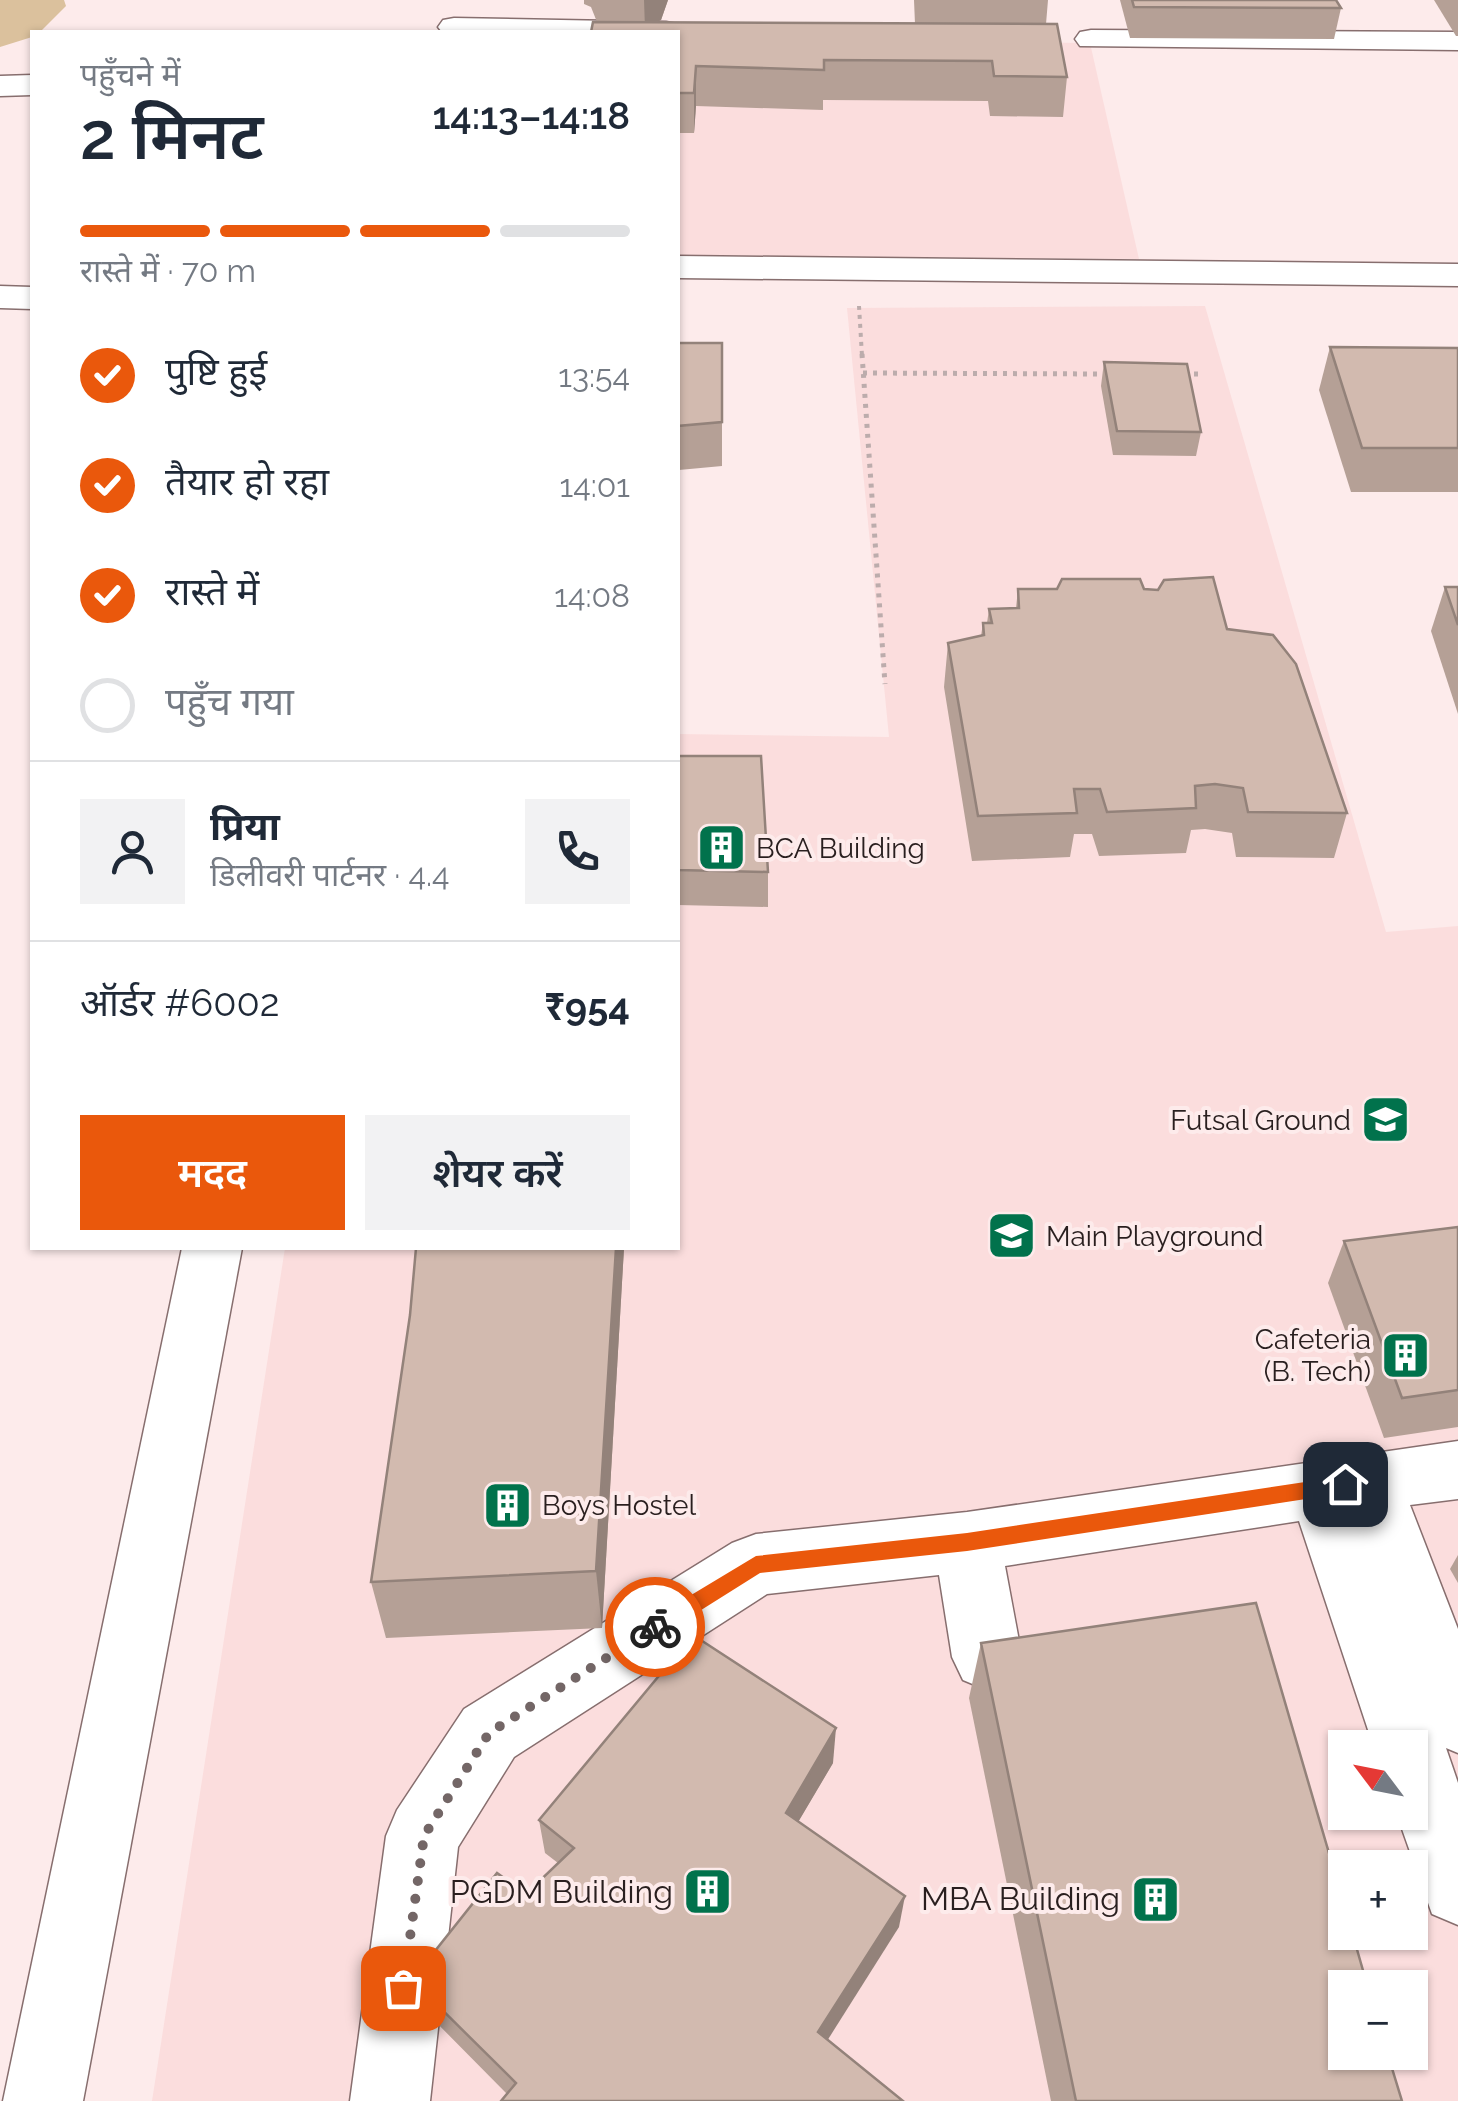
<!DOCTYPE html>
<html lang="hi">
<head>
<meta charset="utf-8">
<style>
	body { margin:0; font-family:Raleway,"Noto Sans Devanagari",sans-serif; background:#f2f2f3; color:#1f2937; height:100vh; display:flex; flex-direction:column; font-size:38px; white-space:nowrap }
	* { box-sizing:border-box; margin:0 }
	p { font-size:32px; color:#747a83 }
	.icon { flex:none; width:55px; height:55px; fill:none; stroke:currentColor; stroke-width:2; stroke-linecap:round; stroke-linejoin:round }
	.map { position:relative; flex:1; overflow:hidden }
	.sheet { position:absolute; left:30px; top:30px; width:650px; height:1220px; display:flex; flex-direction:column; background:#fff; border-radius:0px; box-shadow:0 2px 8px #0004 }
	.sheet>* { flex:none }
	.needle { width:65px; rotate:302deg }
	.fabs { position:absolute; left:1328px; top:1730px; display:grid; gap:20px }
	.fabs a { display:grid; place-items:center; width:100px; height:100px; border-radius:0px; background:#fff; box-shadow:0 2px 8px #0004; font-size:50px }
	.pin { position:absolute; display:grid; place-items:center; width:85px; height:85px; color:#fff; margin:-42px; border-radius:20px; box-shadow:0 5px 15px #0006 }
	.courier { position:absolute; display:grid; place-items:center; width:100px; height:100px; margin:-50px; border:8px solid #ea580c; border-radius:50%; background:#fff; color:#222; box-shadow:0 2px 12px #0007 }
	.head em { font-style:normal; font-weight:600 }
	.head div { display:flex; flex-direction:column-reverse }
	.head { display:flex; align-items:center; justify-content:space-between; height:170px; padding:0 50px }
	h1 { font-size:65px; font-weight:600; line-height:75px }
	.bar { display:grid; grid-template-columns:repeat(4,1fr); gap:15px 10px; align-content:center; height:120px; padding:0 50px }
	.bar i { height:12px; border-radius:8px; background:#e0e1e3 }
	.bar .selected { background:#ea580c }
	.bar p { grid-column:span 4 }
	.line { display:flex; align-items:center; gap:25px; padding:0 50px; border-top:2px solid #e0e1e3 }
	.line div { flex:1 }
	.round { display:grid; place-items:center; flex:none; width:105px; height:105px; border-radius:0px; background:#f2f2f3 }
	ol { padding:0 50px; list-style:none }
	li { display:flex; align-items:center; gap:30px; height:110px }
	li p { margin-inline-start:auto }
	li .icon { padding:10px; border-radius:50%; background:#ea580c; color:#fff; stroke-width:4 }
	li:last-child { color:#747a83 }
	li i { width:55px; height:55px; border:5px solid #e0e1e3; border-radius:50% }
	.primary-button { display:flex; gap:20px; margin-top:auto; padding:20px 50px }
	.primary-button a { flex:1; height:115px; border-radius:0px; background:#ea580c; color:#fff; font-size:40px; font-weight:600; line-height:115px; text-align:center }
	.primary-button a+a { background:#f2f2f3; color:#1f2937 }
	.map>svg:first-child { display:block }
	.built { fill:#fbdddd; fill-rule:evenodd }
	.green { fill:#dbc19d }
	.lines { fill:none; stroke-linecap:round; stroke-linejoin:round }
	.minor-casing { stroke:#876e6e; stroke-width:3 }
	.path-far1 { stroke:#bcacac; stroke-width:4; stroke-dasharray:4 5; stroke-linecap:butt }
	.path { stroke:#bcacac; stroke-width:5; stroke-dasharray:4 6; stroke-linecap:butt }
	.minor { fill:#fff; fill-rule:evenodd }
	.wall { fill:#b5a096 }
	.shaded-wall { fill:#93827a }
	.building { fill:#d2baaf; stroke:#93827a; stroke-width:2.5 }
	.route { fill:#ea580c }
	.done { stroke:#736666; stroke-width:10; stroke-dasharray:0 18 }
	.labels { text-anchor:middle; stroke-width:8; stroke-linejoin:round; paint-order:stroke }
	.poi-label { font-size:28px; fill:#291f1f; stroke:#fdebeb; text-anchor:start }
	.near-poi-label { font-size:32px; fill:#291f1f; stroke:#fdebeb; text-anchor:end }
</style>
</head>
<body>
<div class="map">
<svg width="1458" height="2101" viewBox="0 0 1458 2101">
	<rect width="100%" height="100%" fill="#fdebeb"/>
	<g class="built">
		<polygon points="678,39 1090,43 1139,259 678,255"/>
		<path d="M1205 306 1386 932 1458 926V2101H152L285 1248H678V734L889 737 847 308ZM1345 1748H1410V1812H1345ZM1345 1868H1410V1932H1345ZM1345 1988H1410V2052H1345Z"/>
	</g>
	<polygon class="green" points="0,0 64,0 66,6 40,32 32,32 32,37 0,47"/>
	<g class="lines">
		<defs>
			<g id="minor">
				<polygon points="454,18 666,22 677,24 682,31 678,37 678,32 442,32 438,27 443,20"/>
				<polygon points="1091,30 1458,32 1458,50 1080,46 1075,39 1080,32"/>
				<polygon points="32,75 32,95 0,96 0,76"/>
				<polygon points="678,256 1458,264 1458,286 678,278"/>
				<polygon points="0,286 32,287 32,309 0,308"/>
				<polygon points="182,1248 242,1248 83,2101 3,2101"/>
				<polygon points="1458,1441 1458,1499 1410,1505 1458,1629 1458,1753 1446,1748 1458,1783 1458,1925 1432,1914 1396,1812 1410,1812 1410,1748 1374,1748 1299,1521 1005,1566 1022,1657 1011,1680 987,1690 963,1680 952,1657 939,1575 767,1594 514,1757 458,1847 430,2101 350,2101 386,1836 397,1810 464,1709 732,1543 756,1534 967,1512"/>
			</g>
		</defs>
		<use href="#minor" class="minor-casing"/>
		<polyline class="path-far1" points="859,306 862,356"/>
		<g class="path">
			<polyline points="862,354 885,684"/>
			<polyline points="863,373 1106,374"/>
			<polyline points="1184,374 1203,374"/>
		</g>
		<use href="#minor" class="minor"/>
	</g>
	<g class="wall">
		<polygon points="584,0 668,0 661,20 657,22 915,24 914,0 1048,0 1046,24 1067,77 1063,117 990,116 988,101 823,100 823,110 696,106 694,133 678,133 678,32 597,22 591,7 584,4"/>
		<polygon points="1120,0 1336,0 1341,8 1334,39 1130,38"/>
		<polygon points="1434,0 1458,0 1458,36 1456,36"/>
		<polygon points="678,343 722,343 722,466 679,470 678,487"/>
		<polygon points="1330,347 1458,348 1458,492 1351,492 1319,390"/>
		<polygon points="1104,362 1201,432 1196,456 1113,455 1101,386"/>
		<polygon points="1445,587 1458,587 1458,714 1431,631"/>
		<polygon points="1018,589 1144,589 1227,629 1347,813 1334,858 1236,857 1232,833 1205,829 1191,830 1186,853 1099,856 1092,834 1074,834 1070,857 972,861 944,687 948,643 981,636 983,623 987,623 989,609 1016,608"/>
		<polygon points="678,756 768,872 768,907 678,905"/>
		<polygon points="1458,1227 1458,1427 1384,1438 1328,1283 1344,1241"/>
		<polygon points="416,1248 624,1248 602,1628 386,1638 371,1582 410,1315"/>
		<polygon points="1458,1555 1458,1583 1450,1569"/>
		<polygon points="981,1643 1402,2101 1051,2101 969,1698"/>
		<polygon points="833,1763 798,1822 899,1927 507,2094 423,2009 412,1980 526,1894 558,1863 545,1853 539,1820"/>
	</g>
	<g class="shaded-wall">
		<polygon points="644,0 668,0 661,20 645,29"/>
		<polygon points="696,66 696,106 694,133 694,93"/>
		<polygon points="678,426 679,470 678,487"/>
		<polygon points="616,1248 624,1248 602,1628 596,1571"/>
		<polygon points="836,1728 833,1763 784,1846 786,1813"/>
		<polygon points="905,1896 899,1927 815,2060 818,2032"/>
	</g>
	<g class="building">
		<polygon points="1132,0 1336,0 1341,8 1134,7"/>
		<polygon points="593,22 1057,24 1067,77 994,76 992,61 824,60 824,70 696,66 694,93 678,93 678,32 591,32"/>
		<polygon points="678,343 722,343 722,422 678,426 678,433"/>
		<polygon points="1330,347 1458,348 1458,448 1362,448"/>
		<polygon points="1104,362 1187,364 1201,432 1117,431"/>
		<polygon points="1213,577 1227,629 1273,635 1296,664 1347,813 1248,812 1243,788 1215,784 1195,786 1196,808 1107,812 1100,789 1074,789 1077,813 978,816 948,643 984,635 983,623 992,623 989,609 1019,608 1018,589 1057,589 1062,579 1140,579 1144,589 1158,590 1164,580"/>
		<polygon points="1445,587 1458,587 1458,625"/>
		<polygon points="678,756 761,756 768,872 678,870"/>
		<polygon points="1458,1227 1458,1390 1402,1398 1344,1241"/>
		<polygon points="416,1248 616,1248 596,1571 371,1582 410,1315"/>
		<polygon points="1256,1603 1345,1908 1345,1932 1352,1932 1368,1988 1345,1988 1345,2052 1387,2052 1402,2101 1076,2101 981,1643"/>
		<polygon points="693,1635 836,1728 786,1813 905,1896 818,2032 903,2101 501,2101 516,2083 412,1980 497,1873 526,1894 574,1848 539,1820"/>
	</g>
	<polygon class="route" points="1345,1476 1354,1484 1345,1493 967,1551 760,1573 663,1634 655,1637 645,1627 648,1621 756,1556 967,1533"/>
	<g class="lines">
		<polyline class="done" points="403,1988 424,1836 489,1733 655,1627"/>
	</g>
	<defs>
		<symbol id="building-square" viewBox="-11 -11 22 22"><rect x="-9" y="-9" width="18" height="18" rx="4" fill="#01724c" stroke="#fdebeb"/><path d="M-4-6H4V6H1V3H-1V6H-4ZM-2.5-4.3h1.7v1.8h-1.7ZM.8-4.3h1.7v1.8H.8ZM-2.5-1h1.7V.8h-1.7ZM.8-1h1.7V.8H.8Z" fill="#fff"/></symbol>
		<symbol id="university-square" viewBox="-11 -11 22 22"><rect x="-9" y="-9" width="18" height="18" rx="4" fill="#01724c" stroke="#fdebeb"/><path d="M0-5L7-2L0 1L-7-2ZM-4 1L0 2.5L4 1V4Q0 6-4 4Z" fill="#fff"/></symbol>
	</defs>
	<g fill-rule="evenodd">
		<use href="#building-square" x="694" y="820" width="55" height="55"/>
		<use href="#university-square" x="1358" y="1092" width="55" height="55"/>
		<use href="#university-square" x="984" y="1208" width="55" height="55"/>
		<use href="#building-square" x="1378" y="1328" width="55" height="55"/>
		<use href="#building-square" x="480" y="1478" width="55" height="55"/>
		<use href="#building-square" x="680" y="1864" width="55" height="55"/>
		<use href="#building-square" x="1128" y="1872" width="55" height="55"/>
	</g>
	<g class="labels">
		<g class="poi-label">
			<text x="756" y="858">BCA Building</text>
			<text x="1351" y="1130" text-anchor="end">Futsal Ground</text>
			<text x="1046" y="1246">Main Playground</text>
			<text x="1371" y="1349" text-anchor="end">Cafeteria<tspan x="1371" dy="32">(B. Tech)</tspan></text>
			<text x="542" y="1515">Boys Hostel</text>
		</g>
		<g class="near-poi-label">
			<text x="673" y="1903">PGDM Building</text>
			<text x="1120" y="1910">MBA Building</text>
		</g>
	</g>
</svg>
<div class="fabs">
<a><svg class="needle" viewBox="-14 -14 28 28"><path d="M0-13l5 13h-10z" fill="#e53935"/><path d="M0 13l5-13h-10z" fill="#747a83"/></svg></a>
<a>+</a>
<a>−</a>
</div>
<div class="pin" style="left:403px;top:1988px;background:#ea580c"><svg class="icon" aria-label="bag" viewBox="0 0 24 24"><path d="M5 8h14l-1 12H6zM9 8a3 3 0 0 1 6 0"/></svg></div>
<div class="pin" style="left:1345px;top:1484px;background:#1f2937"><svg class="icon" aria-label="home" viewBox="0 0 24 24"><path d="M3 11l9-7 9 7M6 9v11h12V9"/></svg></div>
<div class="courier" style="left:655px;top:1627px"><svg class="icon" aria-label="bike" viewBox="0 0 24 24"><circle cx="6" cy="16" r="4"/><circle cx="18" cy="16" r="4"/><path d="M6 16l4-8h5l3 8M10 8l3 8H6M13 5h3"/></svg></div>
<section class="sheet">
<div class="head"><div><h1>2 मिनट</h1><p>पहुँचने में</p></div><em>14:13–14:18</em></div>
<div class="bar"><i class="selected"></i><i class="selected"></i><i class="selected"></i><i></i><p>रास्ते में · 70 m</p></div>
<ol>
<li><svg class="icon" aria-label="check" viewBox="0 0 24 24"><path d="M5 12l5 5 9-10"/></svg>पुष्टि हुई<p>13:54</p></li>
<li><svg class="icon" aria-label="check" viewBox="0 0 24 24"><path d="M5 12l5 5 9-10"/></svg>तैयार हो रहा<p>14:01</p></li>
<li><svg class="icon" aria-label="check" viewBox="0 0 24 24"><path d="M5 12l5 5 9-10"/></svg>रास्ते में<p>14:08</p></li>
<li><i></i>पहुँच गया</li>
</ol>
<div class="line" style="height:180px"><a class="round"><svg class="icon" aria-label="person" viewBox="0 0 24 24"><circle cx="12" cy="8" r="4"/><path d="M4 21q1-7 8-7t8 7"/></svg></a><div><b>प्रिया</b><p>डिलीवरी पार्टनर · 4.4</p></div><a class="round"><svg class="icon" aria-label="phone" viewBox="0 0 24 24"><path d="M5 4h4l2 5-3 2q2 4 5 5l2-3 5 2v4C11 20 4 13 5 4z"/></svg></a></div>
<div class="line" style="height:130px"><div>ऑर्डर #6002</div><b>₹954</b></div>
<div class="primary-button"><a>मदद</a><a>शेयर करें</a></div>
</section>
</div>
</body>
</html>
